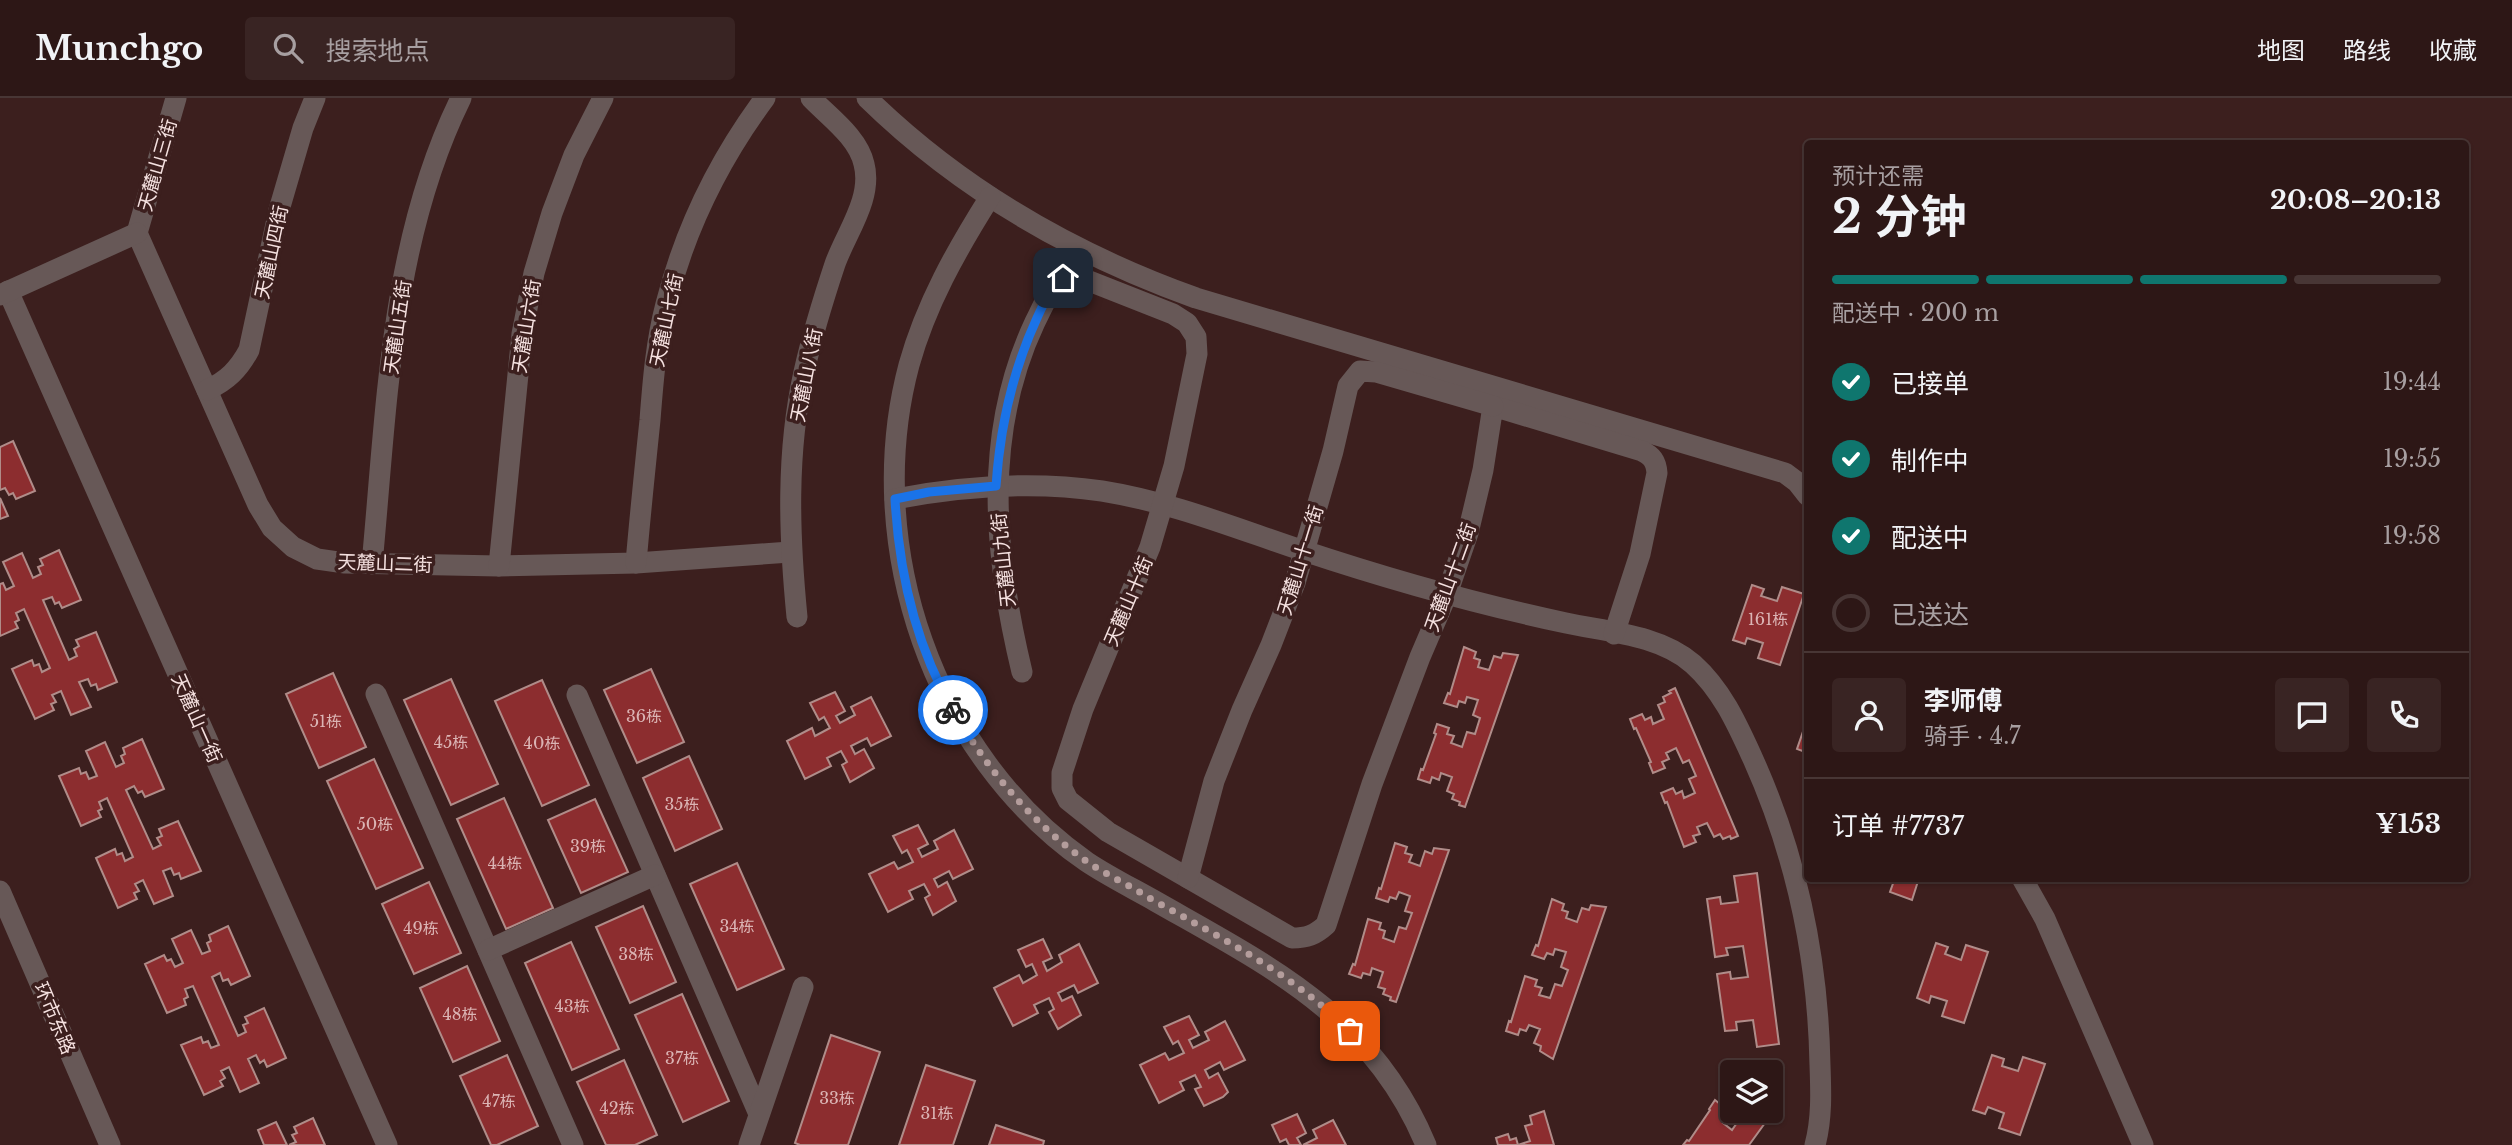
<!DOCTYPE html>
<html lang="zh">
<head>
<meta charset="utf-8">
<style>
	body { margin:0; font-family:"Libre Baskerville","Noto Sans SC",serif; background:#392423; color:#f1f3f6; height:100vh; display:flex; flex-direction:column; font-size:26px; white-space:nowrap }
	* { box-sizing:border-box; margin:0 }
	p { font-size:23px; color:#a79fa1 }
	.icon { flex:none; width:38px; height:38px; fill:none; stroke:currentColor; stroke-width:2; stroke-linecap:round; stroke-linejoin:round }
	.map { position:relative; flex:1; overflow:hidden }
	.side { position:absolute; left:1804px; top:42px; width:665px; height:742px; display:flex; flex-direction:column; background:#2d1716; border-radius:7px; box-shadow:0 2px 5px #0004,0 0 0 2px #483635 }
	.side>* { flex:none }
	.controls { position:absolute; left:1720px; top:962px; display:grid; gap:14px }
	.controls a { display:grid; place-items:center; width:63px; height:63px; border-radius:7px; background:#2d1716; box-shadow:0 2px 5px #0004,0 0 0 2px #483635; font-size:35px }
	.pin { position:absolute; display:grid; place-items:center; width:60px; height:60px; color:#fff; margin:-30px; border-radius:14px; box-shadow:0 4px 10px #0006 }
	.courier { position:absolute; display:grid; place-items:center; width:70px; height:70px; margin:-35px; border:5px solid #1a73e8; border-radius:50%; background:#fff; color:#222; box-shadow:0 2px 9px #0007 }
	.summary em { font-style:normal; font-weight:700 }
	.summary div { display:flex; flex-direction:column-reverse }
	.summary { display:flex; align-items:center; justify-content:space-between; height:119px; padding:0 28px }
	h1 { font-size:46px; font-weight:700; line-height:52px }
	.bar { display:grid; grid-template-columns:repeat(4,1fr); gap:10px 7px; align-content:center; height:84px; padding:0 28px }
	.bar i { height:9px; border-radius:5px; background:#483635 }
	.bar .current { background:#0f766e }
	.bar p { grid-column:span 4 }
	.line { display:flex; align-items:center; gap:18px; padding:0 28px; border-top:2px solid #483635 }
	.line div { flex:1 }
	.round { display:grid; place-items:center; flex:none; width:74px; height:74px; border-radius:7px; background:#392423 }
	ol { padding:0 28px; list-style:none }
	li { display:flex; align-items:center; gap:21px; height:77px }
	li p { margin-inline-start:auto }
	li .icon { padding:7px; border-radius:50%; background:#0f766e; color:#fff; stroke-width:4 }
	li:last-child { color:#a79fa1 }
	li i { width:38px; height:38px; border:4px solid #483635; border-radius:50% }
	header { display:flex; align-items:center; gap:42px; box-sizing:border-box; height:98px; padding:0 35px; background:#2d1716; border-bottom:2px solid #483635 }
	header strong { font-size:33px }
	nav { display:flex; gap:38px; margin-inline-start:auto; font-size:24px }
	.search { width:490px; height:63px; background:#392423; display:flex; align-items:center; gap:18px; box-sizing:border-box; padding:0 24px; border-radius:7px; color:#a79fa1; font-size:26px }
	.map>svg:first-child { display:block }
	.building { fill:#8c2d2f; stroke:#b08c89; stroke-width:2 }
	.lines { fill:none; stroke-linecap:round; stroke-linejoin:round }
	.minor { stroke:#675857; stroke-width:21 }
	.done { stroke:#b49d9c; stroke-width:7; stroke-dasharray:0 12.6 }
	.route { stroke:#1a73e8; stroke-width:9 }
	.labels { text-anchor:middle; stroke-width:7; stroke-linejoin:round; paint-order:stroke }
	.number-label { font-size:16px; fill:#dbb4b4 }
	.street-label { font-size:19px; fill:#f5e1e0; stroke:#3c1f1e }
</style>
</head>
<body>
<header>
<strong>Munchgo</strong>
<div class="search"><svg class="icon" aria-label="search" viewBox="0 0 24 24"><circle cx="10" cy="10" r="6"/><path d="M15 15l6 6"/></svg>搜索地点</div>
<nav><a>地图</a><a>路线</a><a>收藏</a></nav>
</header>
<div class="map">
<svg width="2512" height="1047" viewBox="0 0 2512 1047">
	<rect width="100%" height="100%" fill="#3c1f1e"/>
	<g class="building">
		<polygon points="13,343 35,393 16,401 13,395 9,397 5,390 0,392 0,349"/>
		<polygon points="0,400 8,418 0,421"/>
		<polygon points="59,452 81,502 62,510 59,504 55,506 52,499 43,502 69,562 77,558 74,551 79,548 76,542 96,534 117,584 98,592 96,586 91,588 88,581 79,584 91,609 71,617 61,593 52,597 56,604 51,606 54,612 35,621 12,571 32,562 34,568 39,566 42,574 50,570 24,511 16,515 19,522 15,524 18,530 0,538 0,486 3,485 6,492 14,488 3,464 22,455 33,480 41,476 38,469 43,467 40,461"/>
		<polygon points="1752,487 1764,491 1761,498 1777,503 1782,489 1804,496 1780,567 1758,560 1763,545 1747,540 1745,546 1733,542"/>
		<polygon points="1464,549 1476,554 1474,560 1480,562 1478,569 1489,572 1494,558 1501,560 1503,555 1518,557 1465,709 1459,707 1460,704 1452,701 1454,696 1447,693 1452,679 1441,675 1439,682 1432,679 1430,685 1418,681 1421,671 1423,672 1436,636 1434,635 1437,626 1449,630 1447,636 1454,638 1451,645 1462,649 1467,634 1475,636 1480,620 1473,617 1478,602 1467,599 1465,605 1459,603 1457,609 1444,605 1448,595 1450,596"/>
		<polygon points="651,571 684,644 637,665 604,592"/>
		<polygon points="333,575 366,649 319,670 286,596"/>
		<polygon points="451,581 498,686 451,707 404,602"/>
		<polygon points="542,582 589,687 542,708 495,603"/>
		<polygon points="1675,590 1738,738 1731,741 1730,738 1723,741 1720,736 1714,739 1707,725 1697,729 1700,736 1693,738 1696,744 1684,749 1667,704 1665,705 1661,695 1673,690 1676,696 1682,693 1684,700 1695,695 1689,681 1696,678 1689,662 1683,665 1676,650 1666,655 1669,661 1662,664 1665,670 1653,675 1649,665 1651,664 1636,630 1634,631 1630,621 1642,616 1645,622 1651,619 1653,626 1664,621 1658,607 1665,604 1663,599 1671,595 1669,593"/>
		<polygon points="835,594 845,613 836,618 840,625 855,617 851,609 871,599 891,638 871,648 867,640 851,648 855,656 864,651 874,670 850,684 842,667 847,664 841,653 827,660 831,668 805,681 787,643 812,630 815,638 830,630 824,619 819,622 810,605"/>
		<polygon points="1808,619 1808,655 1797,651"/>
		<polygon points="142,641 164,691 145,699 142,693 138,695 134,688 126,692 153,751 161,747 157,740 162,738 159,731 178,723 201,773 181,781 179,775 174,777 171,770 163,773 173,798 154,806 143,782 135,786 139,793 134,795 137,801 118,810 96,760 115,751 117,757 122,755 125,763 133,759 107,700 99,704 102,711 98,713 101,719 81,728 59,678 79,670 81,676 86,674 89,681 97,678 86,653 105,644 116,669 124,665 121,658 125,656 123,650"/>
		<polygon points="689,658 722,731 675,753 643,680"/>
		<polygon points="374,661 423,770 376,791 327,683"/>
		<polygon points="504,700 553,810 506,831 457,721"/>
		<polygon points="595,701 628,774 581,795 548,722"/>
		<polygon points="918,727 928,746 918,751 922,759 938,751 934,743 954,732 973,771 953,781 949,773 934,781 938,789 947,784 956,803 933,817 925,800 930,797 924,786 909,793 913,801 888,814 869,776 894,764 898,771 913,764 907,752 902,755 893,738"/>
		<polygon points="1395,745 1407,749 1405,755 1412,757 1409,764 1420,768 1425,753 1432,756 1434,750 1449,752 1396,904 1390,902 1391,899 1383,896 1385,891 1378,889 1383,874 1372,870 1370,877 1363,875 1361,880 1349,876 1353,866 1355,867 1368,821 1381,825 1379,831 1385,833 1383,840 1394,844 1399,829 1406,831 1412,815 1405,813 1410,798 1399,794 1396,801 1390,799 1388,804 1376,800 1379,790 1381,791"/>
		<polygon points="737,765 784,871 737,892 690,786"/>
		<polygon points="1757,775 1779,946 1757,949 1753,922 1736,924 1737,932 1725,933 1717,876 1730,874 1731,881 1748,879 1743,848 1726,850 1728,857 1715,859 1707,801 1720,799 1721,806 1738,804 1734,778"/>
		<polygon points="1895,780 1919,780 1912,802 1890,794"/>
		<polygon points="429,784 461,855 414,876 382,806"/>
		<polygon points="1552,801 1564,806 1562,812 1568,814 1566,820 1577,824 1582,810 1589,812 1591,807 1606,809 1553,961 1540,953 1541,948 1534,945 1540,931 1529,927 1526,933 1520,931 1518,937 1506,933 1509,923 1511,924 1525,878 1537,882 1535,888 1542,890 1539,897 1550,900 1555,886 1562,888 1568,872 1561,869 1566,854 1555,851 1553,857 1547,855 1544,861 1532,857 1536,847 1538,848"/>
		<polygon points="643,808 676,884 630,905 596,829"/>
		<polygon points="228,828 250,878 231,887 228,881 223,883 220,875 212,879 238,938 246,934 243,927 248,925 245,919 264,910 286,960 267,969 264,962 260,965 256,957 248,961 259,985 240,994 229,969 221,973 225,980 220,983 223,988 204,997 181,947 201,939 203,945 208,943 211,950 219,947 193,888 185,891 188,899 184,901 186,907 167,915 145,866 164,857 167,863 171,861 175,869 183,865 172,841 191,832 202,856 210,853 207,845 211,843 209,837"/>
		<polygon points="1043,841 1052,860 1043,864 1047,873 1062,864 1059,857 1079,846 1098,885 1078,895 1074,887 1058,895 1062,903 1072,898 1081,917 1058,931 1049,914 1054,911 1049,900 1034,907 1038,915 1013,928 994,890 1019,877 1023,885 1037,877 1032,866 1026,869 1018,852"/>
		<polygon points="571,844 619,951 572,972 525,865"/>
		<polygon points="1936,845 1948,849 1945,856 1961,862 1966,847 1988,854 1964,925 1942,918 1947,903 1931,898 1929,905 1917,900"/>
		<polygon points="467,868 500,943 453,964 420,890"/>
		<polygon points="682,896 729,1003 683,1024 635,917"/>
		<polygon points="1189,918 1199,937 1189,942 1193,950 1209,942 1205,934 1225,923 1245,962 1224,972 1220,964 1205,972 1209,980 1218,975 1228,994 1223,999 1204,1008 1195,991 1201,989 1195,977 1180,984 1184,992 1159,1005 1140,967 1165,955 1169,962 1184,955 1178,943 1173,946 1164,929"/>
		<polygon points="831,937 880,954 848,1047 800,1047 795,1045"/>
		<polygon points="507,957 538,1028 497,1047 491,1047 460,978"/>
		<polygon points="1992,957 2004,961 2002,968 2018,973 2023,959 2045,966 2020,1037 1999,1030 2004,1015 1988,1009 1985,1016 1973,1012"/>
		<polygon points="624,962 657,1037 635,1047 606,1047 577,984"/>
		<polygon points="926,967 975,983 953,1047 899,1047"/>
		<polygon points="1715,1002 1725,1010 1722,1015 1727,1019 1723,1025 1732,1032 1741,1019 1748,1023 1751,1019 1765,1025 1749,1047 1683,1047 1687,1042 1689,1043 1710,1012 1709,1011"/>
		<polygon points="1544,1013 1554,1047 1498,1047 1496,1040 1508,1036 1510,1042 1516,1040 1518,1047 1530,1043 1525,1028 1532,1026 1530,1018"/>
		<polygon points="1297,1016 1306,1035 1297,1040 1301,1047 1289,1047 1286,1041 1280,1044 1272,1027"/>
		<polygon points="313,1020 325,1047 289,1047 296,1044 292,1037 297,1035 294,1029"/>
		<polygon points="1333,1022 1346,1047 1303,1047 1317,1040 1313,1032"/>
		<polygon points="276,1024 287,1047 264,1047 258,1032"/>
		<polygon points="996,1027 1044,1043 1043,1047 989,1047"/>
	</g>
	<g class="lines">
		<g class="minor">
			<path d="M867 0C961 92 1073 156 1196 200L1785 375 1797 384 1808 398"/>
			<path d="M990 99C956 153 926 206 909 267 861 447 933 657 1087 764 1108 778 1132 790 1155 803 1269 868 1372 917 1426 1047"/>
			<polyline points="137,135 258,407 272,430 293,449 317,461 345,465 499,468 636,465 790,454"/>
			<polyline points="137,135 176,0"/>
			<polyline points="8,193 387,1047"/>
			<polyline points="0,197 137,135"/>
			<path d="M207 292C227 283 239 271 249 252L279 112 303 30 315 0"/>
			<path d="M895 401C963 388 1033 383 1102 393 1171 404 1235 430 1301 452 1388 481 1477 506 1566 525 1608 534 1660 537 1693 566 1722 592 1737 626 1753 661 1797 759 1818 861 1820 967 1821 994 1822 1021 1815 1047"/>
			<path d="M636 465C640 418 645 370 650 322 653 283 656 244 666 206 685 131 719 62 765 0"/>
			<path d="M372 466C387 309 390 144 461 0"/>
			<polyline points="499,468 522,236 534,175 552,115 574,57 603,0"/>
			<path d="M797 519C789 437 786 355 804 274 812 238 823 202 835 166 846 135 873 100 864 66 858 39 829 19 811 0"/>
			<path d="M1022 574C994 458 982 336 1035 224 1045 205 1051 183 1074 177L1173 216 1187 225 1196 239 1197 256 1174 368 1150 449 1083 611 1062 675V690L1068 702 1108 734 1292 840C1307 840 1315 837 1326 827L1372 686 1420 559 1447 496 1468 435 1483 372 1493 308 1642 353C1652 358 1656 363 1657 375L1640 456 1614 536"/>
			<polyline points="376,596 573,1047"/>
			<polyline points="577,597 759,1016"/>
			<polyline points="1188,780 1214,683 1242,612 1271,547 1295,485 1333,353 1348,288 1360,273 1376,274 1493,308"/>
			<polyline points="2022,780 2045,821 2143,1047"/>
			<polyline points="0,793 110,1047"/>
			<polyline points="488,852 655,777"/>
			<polyline points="749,1047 803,889"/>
		</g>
	</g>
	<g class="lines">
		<path class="done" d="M953 612C987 671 1031 724 1086 763 1105 776 1127 786 1146 798 1219 839 1290 874 1350 933"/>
		<path class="route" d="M953 612C916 548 899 474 895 401L929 394 996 388C1000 330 1012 274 1037 220 1044 205 1050 190 1063 180"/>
	</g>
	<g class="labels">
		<g class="number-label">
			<text x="1768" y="527">161栋</text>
			<text x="644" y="624">36栋</text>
			<text x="326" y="629">51栋</text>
			<text x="451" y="650">45栋</text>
			<text x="542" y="651">40栋</text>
			<text x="682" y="712">35栋</text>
			<text x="375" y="732">50栋</text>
			<text x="588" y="754">39栋</text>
			<text x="505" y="771">44栋</text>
			<text x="737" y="834">34栋</text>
			<text x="421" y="836">49栋</text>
			<text x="636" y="862">38栋</text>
			<text x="572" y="914">43栋</text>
			<text x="460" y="922">48栋</text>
			<text x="682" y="966">37栋</text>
			<text x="837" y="1006">33栋</text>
			<text x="499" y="1009">47栋</text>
			<text x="617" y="1016">42栋</text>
			<text x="937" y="1021">31栋</text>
		</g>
		<g class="street-label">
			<text transform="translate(157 67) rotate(-74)" y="7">天麓山三街</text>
			<text transform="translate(271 154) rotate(-78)" y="7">天麓山四街</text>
			<text transform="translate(666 222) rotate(-78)" y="7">天麓山七街</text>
			<text transform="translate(526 228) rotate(-81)" y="7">天麓山六街</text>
			<text transform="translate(397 229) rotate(-82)" y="7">天麓山五街</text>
			<text transform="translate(806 277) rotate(-79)" y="7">天麓山八街</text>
			<text transform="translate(1003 462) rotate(-96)" y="7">天麓山九街</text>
			<text transform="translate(1300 462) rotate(-73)" y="7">天麓山十一街</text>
			<text transform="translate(385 465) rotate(2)" y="7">天麓山二街</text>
			<text transform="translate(1450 479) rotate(-70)" y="7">天麓山十二街</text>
			<text transform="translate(1128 503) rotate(-67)" y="7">天麓山十街</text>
			<text transform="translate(197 620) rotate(66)" y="7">天麓山一街</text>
			<text transform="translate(55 920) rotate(67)" y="7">环市东路</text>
		</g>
	</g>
</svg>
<div class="controls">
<a><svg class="icon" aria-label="layers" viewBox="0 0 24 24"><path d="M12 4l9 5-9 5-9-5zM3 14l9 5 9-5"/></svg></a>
</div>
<div class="pin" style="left:1350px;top:933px;background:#ea580c"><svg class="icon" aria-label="bag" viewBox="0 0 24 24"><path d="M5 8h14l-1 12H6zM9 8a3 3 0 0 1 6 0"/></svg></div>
<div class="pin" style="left:1063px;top:180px;background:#1f2937"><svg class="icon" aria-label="home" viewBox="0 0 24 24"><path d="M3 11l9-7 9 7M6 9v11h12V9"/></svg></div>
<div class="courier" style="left:953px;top:612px"><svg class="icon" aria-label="bike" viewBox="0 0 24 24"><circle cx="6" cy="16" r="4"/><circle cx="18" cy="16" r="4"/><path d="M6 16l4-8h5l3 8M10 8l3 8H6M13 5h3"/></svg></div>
<section class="side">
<div class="summary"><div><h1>2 分钟</h1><p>预计还需</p></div><em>20:08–20:13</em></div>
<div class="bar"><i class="current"></i><i class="current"></i><i class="current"></i><i></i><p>配送中 · 200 m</p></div>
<ol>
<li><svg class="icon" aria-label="check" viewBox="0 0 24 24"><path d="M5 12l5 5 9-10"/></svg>已接单<p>19:44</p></li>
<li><svg class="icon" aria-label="check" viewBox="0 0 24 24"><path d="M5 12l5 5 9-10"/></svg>制作中<p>19:55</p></li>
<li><svg class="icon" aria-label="check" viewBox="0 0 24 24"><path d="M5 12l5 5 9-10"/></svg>配送中<p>19:58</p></li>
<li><i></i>已送达</li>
</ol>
<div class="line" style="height:126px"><a class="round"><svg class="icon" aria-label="person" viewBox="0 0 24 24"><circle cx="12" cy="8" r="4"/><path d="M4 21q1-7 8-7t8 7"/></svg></a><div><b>李师傅</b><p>骑手 · 4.7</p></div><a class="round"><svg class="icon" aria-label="chat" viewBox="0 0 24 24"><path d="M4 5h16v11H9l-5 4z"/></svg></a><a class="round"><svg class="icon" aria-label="phone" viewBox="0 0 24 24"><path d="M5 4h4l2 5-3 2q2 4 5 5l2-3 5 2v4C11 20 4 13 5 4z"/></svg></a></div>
<div class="line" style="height:91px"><div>订单 #7737</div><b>¥153</b></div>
</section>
</div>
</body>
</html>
